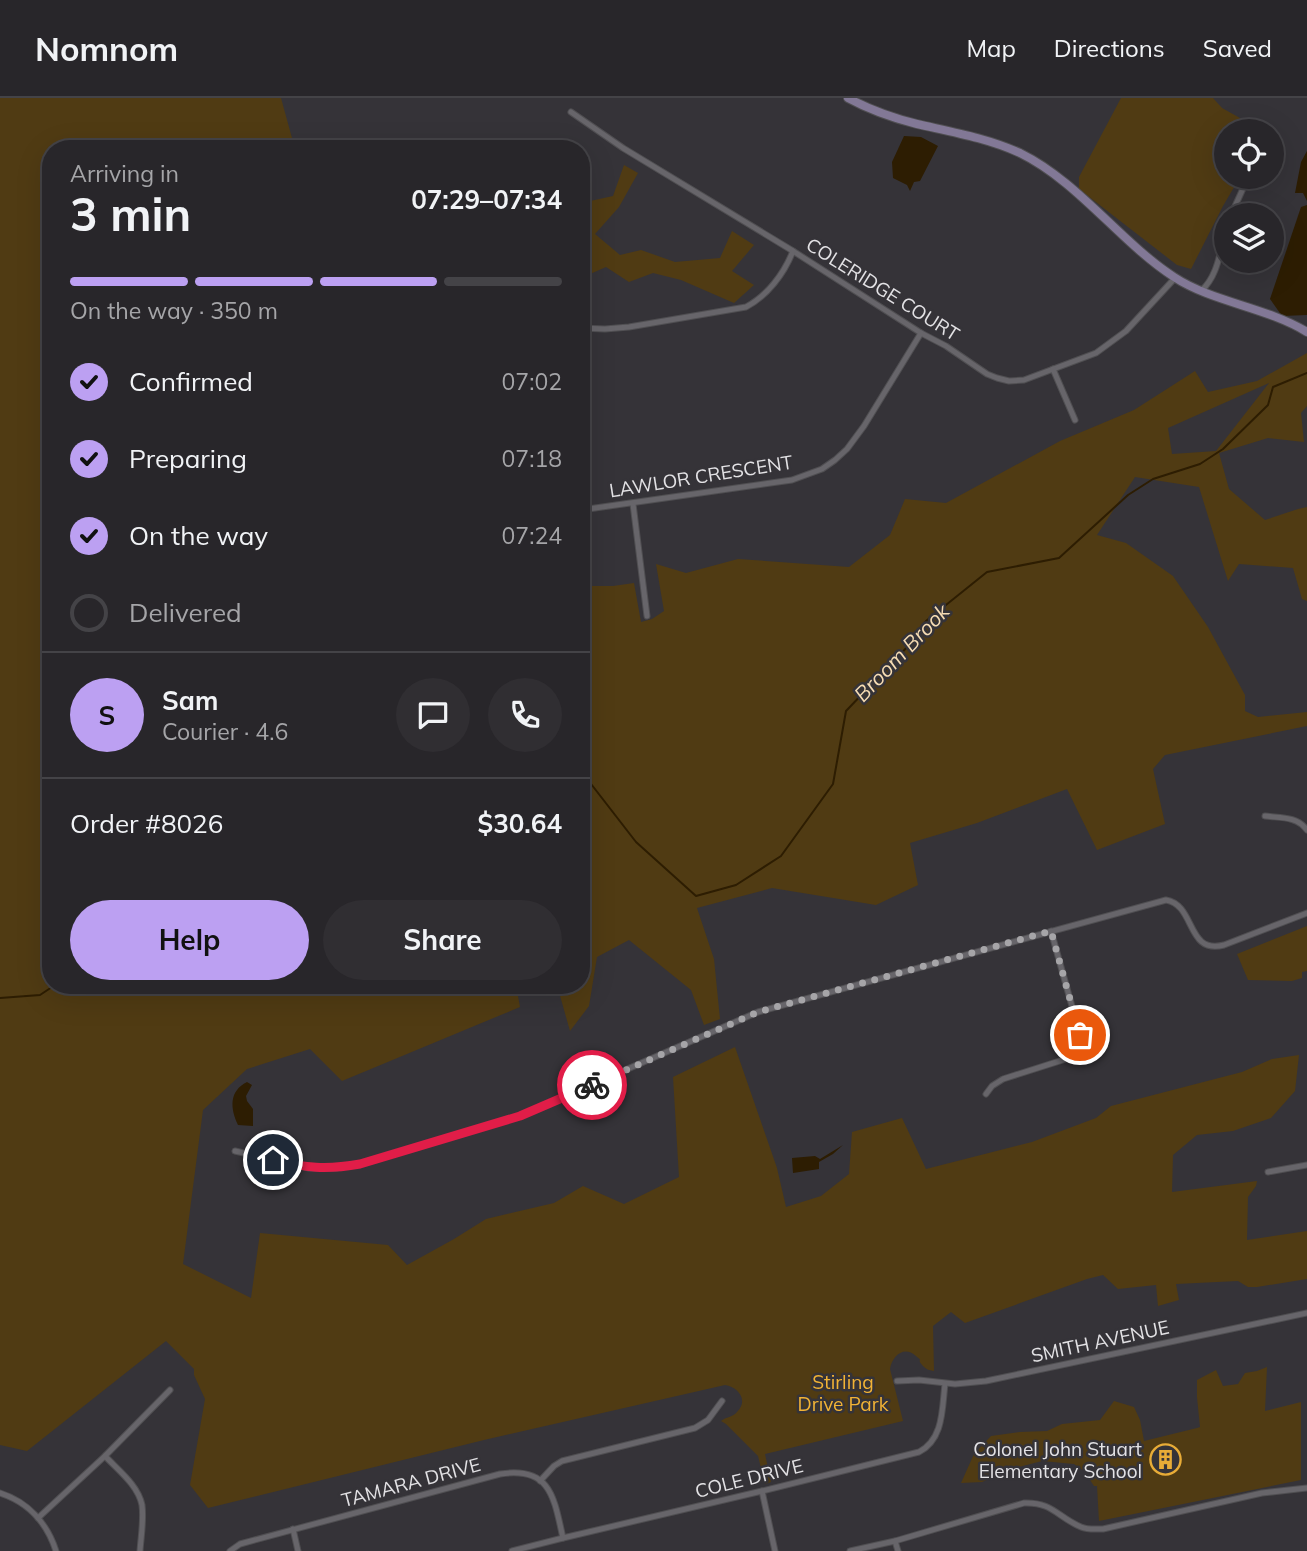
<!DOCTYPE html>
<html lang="en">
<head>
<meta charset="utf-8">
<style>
	body { margin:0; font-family:Mulish,sans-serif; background:#302e32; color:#f1f3f6; height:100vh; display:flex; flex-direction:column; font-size:26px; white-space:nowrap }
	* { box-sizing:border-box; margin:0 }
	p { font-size:23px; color:#a5a5a8 }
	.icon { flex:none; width:38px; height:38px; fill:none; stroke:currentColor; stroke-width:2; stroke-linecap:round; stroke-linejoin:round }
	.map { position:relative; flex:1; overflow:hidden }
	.drawer { position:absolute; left:42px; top:42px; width:548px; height:854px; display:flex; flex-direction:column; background:#28262a; border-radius:28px; box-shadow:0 7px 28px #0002,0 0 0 2px #444347 }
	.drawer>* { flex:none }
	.fabs { position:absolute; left:1214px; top:21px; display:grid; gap:14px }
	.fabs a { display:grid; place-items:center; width:70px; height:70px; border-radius:50%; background:#28262a; box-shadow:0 7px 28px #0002,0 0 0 2px #444347; font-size:35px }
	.pin { position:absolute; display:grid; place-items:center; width:60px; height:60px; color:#fff; margin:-30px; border:4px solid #fff; border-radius:50%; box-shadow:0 2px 7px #0007 }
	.courier { position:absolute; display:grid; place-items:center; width:70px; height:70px; margin:-35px; border:5px solid #e11d48; border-radius:50%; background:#fff; color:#222; box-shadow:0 2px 9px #0007 }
	.overview em { font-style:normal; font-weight:700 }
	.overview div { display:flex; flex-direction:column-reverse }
	.overview { display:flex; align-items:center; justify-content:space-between; height:119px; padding:0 28px }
	h1 { font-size:46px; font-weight:700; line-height:52px }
	.bar { display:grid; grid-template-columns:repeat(4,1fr); gap:10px 7px; align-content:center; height:84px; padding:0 28px }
	.bar i { height:9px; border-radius:5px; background:#444347 }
	.bar .current { background:#bca0f2 }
	.bar p { grid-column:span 4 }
	.line { display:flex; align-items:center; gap:18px; padding:0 28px; border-top:2px solid #444347 }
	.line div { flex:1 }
	.round { display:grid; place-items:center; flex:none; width:74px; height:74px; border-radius:37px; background:#302e32 }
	ol { padding:0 28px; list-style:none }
	li { display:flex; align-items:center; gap:21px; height:77px }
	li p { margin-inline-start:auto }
	li .icon { padding:7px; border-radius:50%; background:#bca0f2; color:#111; stroke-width:4 }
	li:last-child { color:#a5a5a8 }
	li i { width:38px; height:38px; border:4px solid #444347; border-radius:50% }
	.cta { display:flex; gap:14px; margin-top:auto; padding:14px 28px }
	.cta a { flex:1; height:80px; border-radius:42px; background:#bca0f2; color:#111; font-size:28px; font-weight:700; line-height:80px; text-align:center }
	.cta a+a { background:#302e32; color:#f1f3f6 }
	header { display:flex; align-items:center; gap:42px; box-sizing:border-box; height:98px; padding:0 35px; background:#28262a; border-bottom:2px solid #444347 }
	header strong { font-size:33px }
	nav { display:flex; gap:38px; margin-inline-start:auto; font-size:24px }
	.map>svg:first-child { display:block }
	.green { fill:#503b13; fill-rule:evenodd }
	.water { fill:#2d1d02 }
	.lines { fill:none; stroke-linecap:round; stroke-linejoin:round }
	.stream { stroke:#2d1d02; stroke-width:2 }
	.street-casing { stroke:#504f52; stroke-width:7 }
	.secondary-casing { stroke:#504f52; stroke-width:10 }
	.street { stroke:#67656a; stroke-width:5 }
	.secondary { stroke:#827896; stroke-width:8 }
	.done { stroke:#a6a5a8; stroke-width:7; stroke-dasharray:0 12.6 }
	.route { stroke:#e11d48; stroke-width:9 }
	.labels { text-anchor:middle; stroke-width:5; stroke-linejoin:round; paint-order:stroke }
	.street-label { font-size:19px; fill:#e3e2e5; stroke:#353338 }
	.park-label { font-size:19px; fill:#f2b335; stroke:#353338 }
	.poi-label { font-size:19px; fill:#e3e2e5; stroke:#353338; text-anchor:end }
	.water-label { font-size:21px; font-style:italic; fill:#f6dcb3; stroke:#353338 }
</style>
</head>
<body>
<header>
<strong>Nomnom</strong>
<nav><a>Map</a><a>Directions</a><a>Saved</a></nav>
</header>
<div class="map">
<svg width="1307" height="1453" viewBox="0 0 1307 1453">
	<rect width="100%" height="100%" fill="#353338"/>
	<g class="green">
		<path d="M0 0H281L295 51H51V887H516L520 909 342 983 310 951 247 971 203 1012 183 1166 251 1200 260 1135 388 1147 407 1167 454 1141 486 1121 554 1105 583 1088 624 1106 679 1079 673 979 735 949 777 1070 786 1109 821 1098 849 1076 852 1034 902 1020 926 1071 1032 1044 1096 1020 1111 1008 1242 974 1272 961 1299 957 1295 993 1271 1020 1233 1033 1197 1037 1173 1057 1172 1094 1257 1083 1256 1088 1248 1099 1247 1142 1307 1133V1181L1257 1189H1248L1238 1183 1176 1186 1179 1202 1158 1208 1156 1187 1118 1191 1103 1177 1087 1181 965 1225 951 1214 933 1228 934 1273C929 1272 927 1272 923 1268 915 1259 925 1265 916 1258 904 1247 892 1258 890 1271L903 1323 765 1356 771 1384 765 1386 758 1358 726 1326 721 1323C726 1319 733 1319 737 1314 749 1302 738 1289 725 1287L484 1342 208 1410 190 1387 205 1301 194 1277V1271L166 1243 27 1353 0 1347Z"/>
		<polygon points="1121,0 1213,0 1222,10 1258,30 1259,33 1227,33 1227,79 1240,79 1223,108 1191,171 1177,167 1079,91 1079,79"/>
		<polygon points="624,67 638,75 619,109 595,136 620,157 641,152 675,164 720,160 732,133 754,147 732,173 754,187 734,205 681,182 653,175 629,184 606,169 581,180 581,105 613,98"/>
		<path d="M1307 255V308L1301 315 1304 344 1268 340 1219 355 1229 391 1265 422 1298 411 1307 409V503L1302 501 1293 470 1239 466 1228 483 1199 389 1135 379 1097 437 1126 445 1173 478 1208 529 1245 597V613L1258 619 1307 614V628L1165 657 1153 671 1165 726 1097 752 1067 691 977 725 910 745 918 787 876 807 772 790 697 810 714 861 720 921 704 927 691 892 629 842 597 859 589 908 570 933 557 887H581V488H613L634 485 641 524 652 521 664 513 656 466 686 475 738 461 849 469 890 437 905 401 946 405 1060 343 1134 312 1195 273 1208 294 1257 283ZM1269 285 1216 353 1172 356 1168 330Z"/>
		<polygon points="1307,828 1307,873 1302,874 1302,880 1292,883 1248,882 1237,856"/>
		<polygon points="1267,1269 1265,1313 1301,1304 1301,1382 1099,1423 1097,1388 1094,1388 1084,1373 1074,1366 1042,1363 1015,1370 982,1384 961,1385 974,1356 991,1338 1020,1334 1047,1333 1062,1326 1100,1322 1114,1303 1134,1309 1140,1322 1144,1343 1197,1330 1200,1329 1197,1299 1197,1282 1216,1272 1223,1288 1238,1286 1245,1275 1257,1273"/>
	</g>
	<g class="water">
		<polygon points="904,38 921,39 938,48 920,83 914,84 910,93 907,87 893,80 892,64"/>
		<polygon points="1307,53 1307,103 1303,95 1295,95 1301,64"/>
		<polygon points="1307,107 1307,217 1282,218 1270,201 1301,109"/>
		<path d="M247 984 252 987 246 998 247 1003 253 1011V1028L238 1027C230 1010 229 993 247 984Z"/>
		<polygon points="843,1047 833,1056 819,1064 819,1071 793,1075 792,1060 815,1058 820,1061"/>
	</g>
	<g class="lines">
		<g class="stream">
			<polyline points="581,673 636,744 696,798 736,787 781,758 833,686 846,613 911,545 926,523 987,474 1059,460 1128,397 1153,381 1200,366 1223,351 1268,307 1273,289 1307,275"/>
			<polyline points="0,900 40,897 55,887"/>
		</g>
		<defs>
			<g id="street">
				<polyline points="571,14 623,50 793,153 921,235 946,248 987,276 997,280 1009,283 1024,282 1096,255 1126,233 1175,180"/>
				<polyline points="1231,117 1246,84"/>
				<path d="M1201 193C1219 177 1220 151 1227 129"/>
				<path d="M581 230 605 231 629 229 746 209C767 198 784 176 793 153"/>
				<polyline points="1053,271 1075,322"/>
				<polyline points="633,406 647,518"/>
				<polyline points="581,412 792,382 822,371 835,362 847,351 864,328 921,235"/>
				<path d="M1265 718C1280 720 1297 718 1307 732"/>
				<path d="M986 996 992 988 1003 981 1069 960C1078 955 1081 947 1080 937L1051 833"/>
				<path d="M235 1053 309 1070H336L360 1066 520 1018 758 914 1166 802C1196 807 1186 857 1224 847L1307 815"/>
				<polyline points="1268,1074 1307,1067"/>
				<polyline points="897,1283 919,1282 955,1286 986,1283 1307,1215"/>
				<path d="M105 1358C118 1372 138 1387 142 1407 144 1422 141 1438 140 1453"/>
				<polyline points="540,1383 554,1368 562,1363 695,1330 708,1322 722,1303"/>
				<polyline points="762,1393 775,1453"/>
				<path d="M0 1395C28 1404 47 1425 56 1453"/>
				<polyline points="38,1420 105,1358 170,1292"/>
				<polyline points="293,1431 298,1453"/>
				<polyline points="895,1443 898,1453"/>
				<path d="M230 1453 240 1446 500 1376C551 1368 554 1400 563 1440"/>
				<path d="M512 1453 563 1440 762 1393 919 1354C944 1341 942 1310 945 1286"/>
				<path d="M850 1453 895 1443 1024 1405C1053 1404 1057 1419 1081 1429 1088 1432 1095 1431 1103 1431L1262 1395 1307 1390"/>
			</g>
			<path id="secondary" d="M848 0C870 12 893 20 917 26 952 34 987 40 1020 55 1079 84 1120 144 1174 179 1212 204 1266 209 1307 234"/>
		</defs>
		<use href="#street" class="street-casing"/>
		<use href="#secondary" class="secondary-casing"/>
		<use href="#street" class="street"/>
		<use href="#secondary" class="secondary"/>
	</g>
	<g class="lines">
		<polyline class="done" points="592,987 758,914 1051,833 1080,937"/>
		<path class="route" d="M273 1062C306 1070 326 1072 360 1066L520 1018 592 987"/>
	</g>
	<defs>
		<symbol id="building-ring" viewBox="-11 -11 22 22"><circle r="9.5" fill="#353338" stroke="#e8ac37" stroke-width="1.5"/><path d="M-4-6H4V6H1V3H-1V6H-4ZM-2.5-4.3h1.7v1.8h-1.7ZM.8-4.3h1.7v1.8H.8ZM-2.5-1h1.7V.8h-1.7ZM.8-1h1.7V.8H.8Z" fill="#e8ac37"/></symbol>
	</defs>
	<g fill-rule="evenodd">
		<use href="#building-ring" x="1148" y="1344" width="35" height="35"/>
	</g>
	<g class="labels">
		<g class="street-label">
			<text transform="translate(883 191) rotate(32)" y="7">COLERIDGE COURT</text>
			<text transform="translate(701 378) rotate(-9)" y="7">LAWLOR CRESCENT</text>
			<text transform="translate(1100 1243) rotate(-12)" y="7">SMITH AVENUE</text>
			<text transform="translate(749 1380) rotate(-14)" y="7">COLE DRIVE</text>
			<text transform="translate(411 1384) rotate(-15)" y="7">TAMARA DRIVE</text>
		</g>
		<g class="park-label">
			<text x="843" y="1291">Stirling<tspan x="843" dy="22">Drive Park</tspan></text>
		</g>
		<g class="poi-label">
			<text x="1142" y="1358">Colonel John Stuart<tspan x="1142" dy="22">Elementary School</tspan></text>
		</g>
		<g class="water-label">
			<text transform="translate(902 555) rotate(-46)" y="7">Broom Brook</text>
		</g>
	</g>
</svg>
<div class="fabs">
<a><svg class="icon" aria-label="locate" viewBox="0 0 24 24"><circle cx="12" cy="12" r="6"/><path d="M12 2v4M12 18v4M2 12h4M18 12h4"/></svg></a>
<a><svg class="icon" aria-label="layers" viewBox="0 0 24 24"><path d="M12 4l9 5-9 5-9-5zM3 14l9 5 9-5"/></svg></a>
</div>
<div class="pin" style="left:1080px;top:937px;background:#ea580c"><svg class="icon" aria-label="bag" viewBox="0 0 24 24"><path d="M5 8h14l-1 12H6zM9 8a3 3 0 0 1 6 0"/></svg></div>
<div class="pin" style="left:273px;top:1062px;background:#1f2937"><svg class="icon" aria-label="home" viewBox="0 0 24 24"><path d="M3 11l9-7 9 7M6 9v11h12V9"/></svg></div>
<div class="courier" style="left:592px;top:987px"><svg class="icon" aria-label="bike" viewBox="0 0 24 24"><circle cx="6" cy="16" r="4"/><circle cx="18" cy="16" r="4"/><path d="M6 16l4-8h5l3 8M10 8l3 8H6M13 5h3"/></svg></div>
<section class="drawer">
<div class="overview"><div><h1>3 min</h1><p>Arriving in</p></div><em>07:29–07:34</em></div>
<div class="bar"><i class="current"></i><i class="current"></i><i class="current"></i><i></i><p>On the way · 350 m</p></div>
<ol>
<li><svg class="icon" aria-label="check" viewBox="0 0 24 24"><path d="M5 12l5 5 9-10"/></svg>Confirmed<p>07:02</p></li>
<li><svg class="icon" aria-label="check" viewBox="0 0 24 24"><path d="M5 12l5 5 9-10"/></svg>Preparing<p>07:18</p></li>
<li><svg class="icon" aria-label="check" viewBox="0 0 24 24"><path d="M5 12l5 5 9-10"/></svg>On the way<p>07:24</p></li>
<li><i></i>Delivered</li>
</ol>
<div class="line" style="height:126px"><b class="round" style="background:#bca0f2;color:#111">S</b><div><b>Sam</b><p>Courier · 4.6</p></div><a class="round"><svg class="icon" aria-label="chat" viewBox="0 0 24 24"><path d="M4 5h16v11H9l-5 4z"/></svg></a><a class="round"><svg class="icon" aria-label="phone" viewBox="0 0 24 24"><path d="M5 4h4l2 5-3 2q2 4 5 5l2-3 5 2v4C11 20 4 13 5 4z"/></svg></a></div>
<div class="line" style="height:91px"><div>Order #8026</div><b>$30.64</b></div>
<div class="cta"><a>Help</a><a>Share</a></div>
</section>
</div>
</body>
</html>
